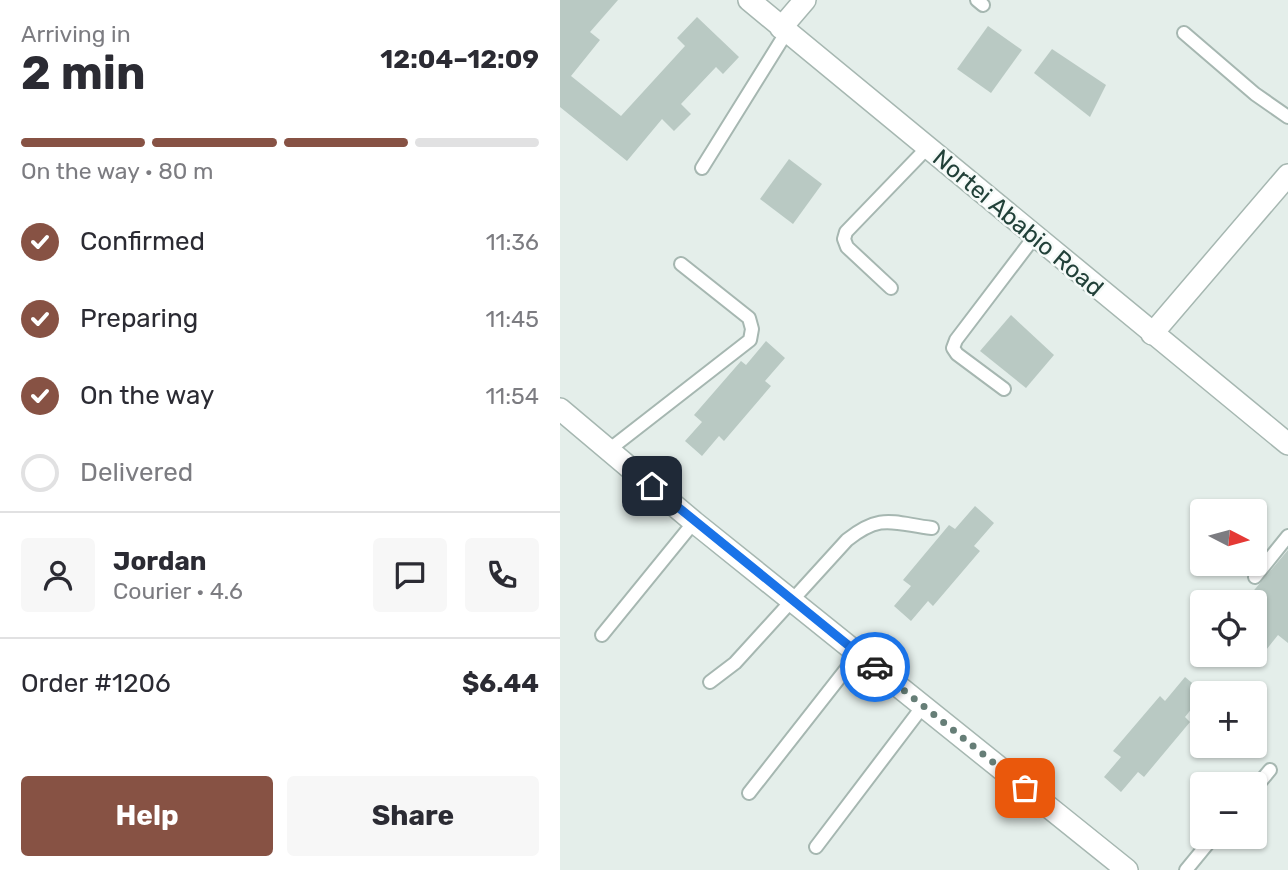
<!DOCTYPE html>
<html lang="en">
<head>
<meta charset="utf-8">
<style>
	body { margin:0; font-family:Rubik,sans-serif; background:#f7f7f7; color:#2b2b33; height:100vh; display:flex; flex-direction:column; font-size:26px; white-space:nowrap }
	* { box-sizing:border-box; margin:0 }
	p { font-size:23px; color:#7c7c81 }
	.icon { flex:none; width:38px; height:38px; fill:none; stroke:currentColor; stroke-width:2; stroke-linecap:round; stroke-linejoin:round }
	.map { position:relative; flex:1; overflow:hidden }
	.panel { display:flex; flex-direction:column; background:#fff; width:560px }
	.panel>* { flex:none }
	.needle { width:46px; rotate:96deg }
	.tools { position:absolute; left:630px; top:499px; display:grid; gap:14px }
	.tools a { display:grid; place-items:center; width:77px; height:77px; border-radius:7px; background:#fff; box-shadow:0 2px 5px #0004; font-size:35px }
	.pin { position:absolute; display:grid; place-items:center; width:60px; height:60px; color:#fff; margin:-30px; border-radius:14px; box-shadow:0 4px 10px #0006 }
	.courier { position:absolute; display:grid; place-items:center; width:70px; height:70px; margin:-35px; border:5px solid #1a73e8; border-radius:50%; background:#fff; color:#222; box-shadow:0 2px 9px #0007 }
	.overview em { font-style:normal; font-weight:700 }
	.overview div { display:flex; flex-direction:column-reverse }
	.overview { display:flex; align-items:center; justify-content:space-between; height:119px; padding:0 21px }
	h1 { font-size:46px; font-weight:700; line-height:52px }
	.bar { display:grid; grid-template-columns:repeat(4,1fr); gap:10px 7px; align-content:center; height:84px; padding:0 21px }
	.bar i { height:9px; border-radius:5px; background:#e1e1e2 }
	.bar .selected { background:#875244 }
	.bar p { grid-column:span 4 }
	.line { display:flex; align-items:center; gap:18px; padding:0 21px; border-top:2px solid #e1e1e2 }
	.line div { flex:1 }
	.round { display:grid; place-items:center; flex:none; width:74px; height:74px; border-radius:7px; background:#f7f7f7 }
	ol { padding:0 21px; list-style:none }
	li { display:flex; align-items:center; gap:21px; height:77px }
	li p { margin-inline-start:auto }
	li .icon { padding:7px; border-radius:50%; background:#875244; color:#fff; stroke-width:4 }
	li:last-child { color:#7c7c81 }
	li i { width:38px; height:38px; border:4px solid #e1e1e2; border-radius:50% }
	.cta { display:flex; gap:14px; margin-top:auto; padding:14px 21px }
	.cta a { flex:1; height:80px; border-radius:7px; background:#875244; color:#fff; font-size:28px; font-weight:700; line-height:80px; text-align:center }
	.cta a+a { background:#f7f7f7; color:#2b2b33 }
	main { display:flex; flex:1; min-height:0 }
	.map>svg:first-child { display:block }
	.building { fill:#b9c9c3 }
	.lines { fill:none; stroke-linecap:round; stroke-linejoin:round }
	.lane-casing { stroke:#a6b7b1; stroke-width:16 }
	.street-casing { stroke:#a6b7b1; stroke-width:24 }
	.lane { stroke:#fff; stroke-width:12 }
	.street { stroke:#fff; stroke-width:21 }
	.done { stroke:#667e77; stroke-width:7; stroke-dasharray:0 12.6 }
	.route { stroke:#1a73e8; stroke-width:9 }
	.labels { text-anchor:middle; stroke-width:5; stroke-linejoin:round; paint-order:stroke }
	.street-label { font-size:24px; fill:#224139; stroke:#f5faf8 }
</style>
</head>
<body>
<main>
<section class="panel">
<div class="overview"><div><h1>2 min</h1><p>Arriving in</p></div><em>12:04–12:09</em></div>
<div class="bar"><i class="selected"></i><i class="selected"></i><i class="selected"></i><i></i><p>On the way · 80 m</p></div>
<ol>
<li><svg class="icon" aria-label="check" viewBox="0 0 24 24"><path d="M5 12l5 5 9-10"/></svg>Confirmed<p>11:36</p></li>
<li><svg class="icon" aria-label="check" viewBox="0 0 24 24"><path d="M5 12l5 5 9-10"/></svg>Preparing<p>11:45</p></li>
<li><svg class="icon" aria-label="check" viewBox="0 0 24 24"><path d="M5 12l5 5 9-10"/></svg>On the way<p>11:54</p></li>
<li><i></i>Delivered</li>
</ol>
<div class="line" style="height:126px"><a class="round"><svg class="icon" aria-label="person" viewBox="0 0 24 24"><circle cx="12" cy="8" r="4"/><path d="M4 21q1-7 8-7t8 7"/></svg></a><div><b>Jordan</b><p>Courier · 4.6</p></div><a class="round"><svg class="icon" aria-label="chat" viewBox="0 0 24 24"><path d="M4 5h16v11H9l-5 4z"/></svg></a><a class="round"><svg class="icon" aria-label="phone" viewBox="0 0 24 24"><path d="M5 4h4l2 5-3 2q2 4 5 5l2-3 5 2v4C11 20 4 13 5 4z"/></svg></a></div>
<div class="line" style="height:91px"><div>Order #1206</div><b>$6.44</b></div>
<div class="cta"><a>Help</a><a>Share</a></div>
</section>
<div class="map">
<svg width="728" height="870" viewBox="0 0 728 870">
	<rect width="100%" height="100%" fill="#e4eeea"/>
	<g class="building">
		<polygon points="0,0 58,0 30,32 40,40 11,76 61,116 125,46 117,38 137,17 179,57 163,74 156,67 121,104 131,114 114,131 102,119 67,161 0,107"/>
		<polygon points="428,26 462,50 431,93 397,69"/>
		<polygon points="492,49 546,85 530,117 474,73"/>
		<polygon points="229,159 262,184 233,224 200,199"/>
		<polygon points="451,315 494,355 466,388 420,351"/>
		<polygon points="206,341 225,358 205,381 211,386 164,441 159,436 142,456 125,441 142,422 134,415 181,361 186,365"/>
		<polygon points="415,506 434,523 414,546 420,551 373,606 368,601 351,621 334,606 351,586 343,580 389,525 395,529"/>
		<polygon points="728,550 728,643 718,635 695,664 695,602 684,602"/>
		<polygon points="625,677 644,693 625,717 630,722 584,777 578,772 561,792 544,777 561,757 553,751 600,696 605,701"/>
	</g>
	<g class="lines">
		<defs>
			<g id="lane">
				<polyline points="417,0 423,5"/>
				<polyline points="624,33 695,94 728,117"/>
				<polyline points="142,168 226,33"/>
				<polyline points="331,288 287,247 284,239 286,232 367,148"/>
				<polyline points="444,389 397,354 393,348 396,340 475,236"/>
				<polyline points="50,449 190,340 192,329 189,318 121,264"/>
				<polyline points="695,577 728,536"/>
				<polyline points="42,635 134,522"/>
				<path d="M150 682 175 663 287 540C321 513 332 523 372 528"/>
				<polyline points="695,788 710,770"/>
				<polyline points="189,793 298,654"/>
				<polyline points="256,847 363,706"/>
				<polyline points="626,870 654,836"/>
			</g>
			<g id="street">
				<polyline points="189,0 728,444"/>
				<polyline points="221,28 245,0"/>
				<polyline points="592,334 728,175"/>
				<polyline points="0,409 134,522 567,870"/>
			</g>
		</defs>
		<use href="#lane" class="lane-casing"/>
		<use href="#street" class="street-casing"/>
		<use href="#lane" class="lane"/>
		<use href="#street" class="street"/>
	</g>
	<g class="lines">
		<polyline class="done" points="315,667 465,788"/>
		<polyline class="route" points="92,486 315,667"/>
	</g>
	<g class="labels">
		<g class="street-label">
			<text transform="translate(458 223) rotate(40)" y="8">Nortei Ababio Road</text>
		</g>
	</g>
</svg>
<div class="tools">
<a><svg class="needle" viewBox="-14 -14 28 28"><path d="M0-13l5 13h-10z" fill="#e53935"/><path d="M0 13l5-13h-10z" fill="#7c7c81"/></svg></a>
<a><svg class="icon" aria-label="locate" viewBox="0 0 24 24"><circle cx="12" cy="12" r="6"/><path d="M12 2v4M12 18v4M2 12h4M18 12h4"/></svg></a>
<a>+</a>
<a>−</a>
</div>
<div class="pin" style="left:465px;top:788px;background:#ea580c"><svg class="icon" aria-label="bag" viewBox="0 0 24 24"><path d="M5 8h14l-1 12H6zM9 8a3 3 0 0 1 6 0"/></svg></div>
<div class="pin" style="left:92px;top:486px;background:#1f2937"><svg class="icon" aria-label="home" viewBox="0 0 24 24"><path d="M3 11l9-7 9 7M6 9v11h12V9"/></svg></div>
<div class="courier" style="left:315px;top:667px"><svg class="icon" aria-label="car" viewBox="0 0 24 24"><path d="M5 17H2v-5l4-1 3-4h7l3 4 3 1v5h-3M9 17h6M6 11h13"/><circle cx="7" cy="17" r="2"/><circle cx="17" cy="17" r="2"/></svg></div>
</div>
</main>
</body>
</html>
